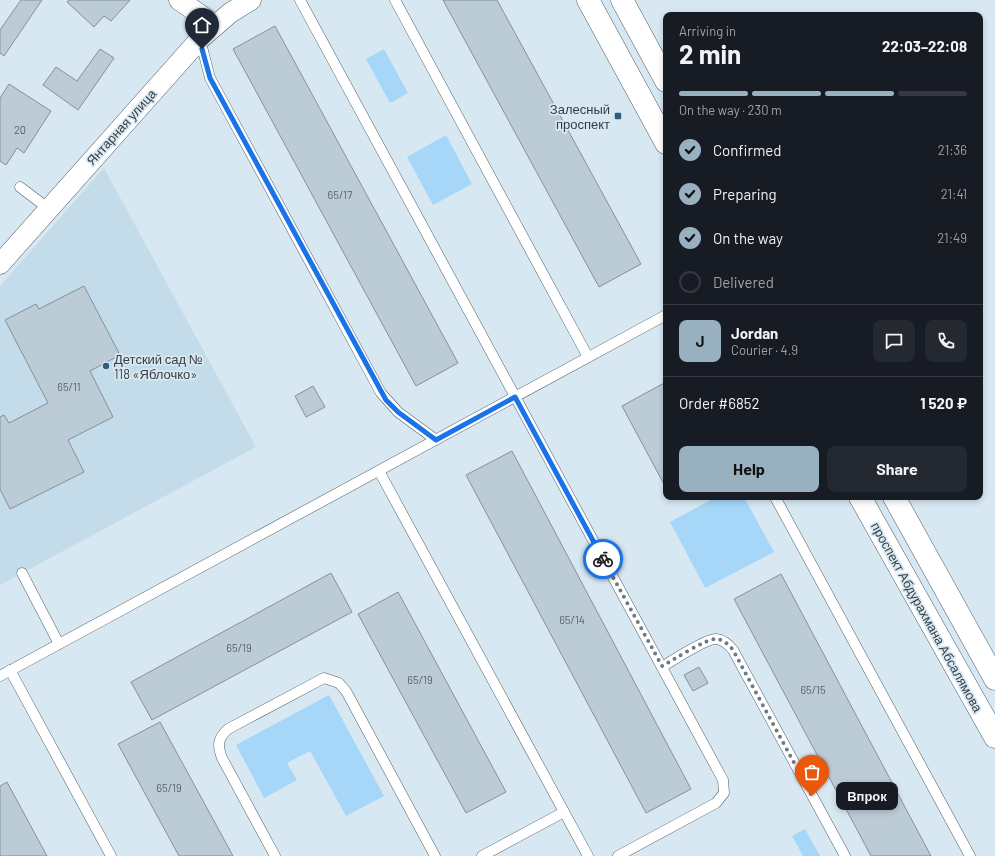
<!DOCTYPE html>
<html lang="en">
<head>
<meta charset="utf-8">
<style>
	body { margin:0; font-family:Barlow,sans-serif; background:#242831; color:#f1f3f6; height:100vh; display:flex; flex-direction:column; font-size:15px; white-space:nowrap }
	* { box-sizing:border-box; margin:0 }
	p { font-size:13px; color:#9ea1a6 }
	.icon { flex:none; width:22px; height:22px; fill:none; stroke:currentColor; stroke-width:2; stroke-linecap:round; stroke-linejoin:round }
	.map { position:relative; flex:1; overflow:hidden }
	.drawer { position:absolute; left:663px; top:12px; width:320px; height:488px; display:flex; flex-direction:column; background:#171b24; border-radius:8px; box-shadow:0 2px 6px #0003 }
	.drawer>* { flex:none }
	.pin { position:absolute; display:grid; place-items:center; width:34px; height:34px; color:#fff; margin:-41px -17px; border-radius:50% 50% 50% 0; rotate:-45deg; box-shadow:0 0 4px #0007 }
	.pin .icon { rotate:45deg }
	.courier { position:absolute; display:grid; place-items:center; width:40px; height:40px; margin:-20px; border:3px solid #1a73e8; border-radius:50%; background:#fff; color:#222; box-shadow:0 1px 5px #0007 }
	.bubble { position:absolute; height:28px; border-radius:8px; background:#171b24; box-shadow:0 2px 6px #0003; font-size:13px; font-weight:700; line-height:28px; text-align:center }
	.overview em { font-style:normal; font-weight:700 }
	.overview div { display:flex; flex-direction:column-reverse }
	.overview { display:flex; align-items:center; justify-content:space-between; height:68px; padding:0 16px }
	h1 { font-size:26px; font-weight:700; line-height:30px }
	.bar { display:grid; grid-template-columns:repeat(4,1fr); gap:6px 4px; align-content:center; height:48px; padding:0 16px }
	.bar i { height:5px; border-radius:3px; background:#363941 }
	.bar .selected { background:#99b0c0 }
	.bar p { grid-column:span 4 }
	.line { display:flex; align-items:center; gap:10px; padding:0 16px; border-top:1px solid #363941 }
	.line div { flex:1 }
	.round { display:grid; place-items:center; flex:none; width:42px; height:42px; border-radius:8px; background:#242831 }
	ol { padding:0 16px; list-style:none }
	li { display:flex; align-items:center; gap:12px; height:44px }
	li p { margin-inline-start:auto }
	li .icon { padding:4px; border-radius:50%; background:#99b0c0; color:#111; stroke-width:4 }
	li:last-child { color:#9ea1a6 }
	li i { width:22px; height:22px; border:2px solid #363941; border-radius:50% }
	.cta { display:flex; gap:8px; margin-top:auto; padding:8px 16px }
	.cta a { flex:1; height:46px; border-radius:8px; background:#99b0c0; color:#111; font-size:16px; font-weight:700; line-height:46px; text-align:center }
	.cta a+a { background:#242831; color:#f1f3f6 }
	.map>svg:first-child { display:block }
	.built { fill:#c4dbea }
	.green { fill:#a6d7f8 }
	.building { fill:#bcccd6; stroke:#82919b }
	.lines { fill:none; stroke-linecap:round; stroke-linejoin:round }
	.service-casing { stroke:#515f68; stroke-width:11 }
	.minor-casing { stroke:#515f68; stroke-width:21 }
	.secondary-casing { stroke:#515f68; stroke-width:23 }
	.service { stroke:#fff; stroke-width:10 }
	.minor { stroke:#fff; stroke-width:20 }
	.secondary { stroke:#fff; stroke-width:22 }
	.done { stroke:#6f7a80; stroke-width:4; stroke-dasharray:0 7.2 }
	.route { stroke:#1a73e8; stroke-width:5 }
	.poi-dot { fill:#2e5f7d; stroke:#d8e8f3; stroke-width:1.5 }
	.labels { text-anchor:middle; stroke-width:3.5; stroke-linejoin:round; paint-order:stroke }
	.number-label { font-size:11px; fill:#586267 }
	.poi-label { font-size:13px; fill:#373e42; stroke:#d8e8f3; text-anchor:end }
	.street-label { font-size:13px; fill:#373e42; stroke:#d8e8f3 }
</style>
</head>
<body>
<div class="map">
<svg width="995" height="856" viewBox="0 0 995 856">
	<rect width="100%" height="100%" fill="#d8e8f3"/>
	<polygon class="built" points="104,168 256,447 0,585 0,286"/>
	<g class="green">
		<polygon points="384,49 408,93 390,103 366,59"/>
		<polygon points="446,135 472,184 433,205 407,157"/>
		<polygon points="716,497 744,497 774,552 705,588 670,522"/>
		<polygon points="329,695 384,796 346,816 310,751 287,763 297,780 264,798 236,745"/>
		<polygon points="805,829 820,856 803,856 792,836"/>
	</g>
	<g class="building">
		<polygon points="21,0 42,0 4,56 0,53 0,30"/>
		<polygon points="69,0 130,0 111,21 104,16 94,27 67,2"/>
		<polygon points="443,0 497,0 641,264 599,287"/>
		<polygon points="275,26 458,363 416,386 233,49"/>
		<polygon points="100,49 114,58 78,110 43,85 56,67 77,81"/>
		<polygon points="9,84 51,111 24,153 17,148 6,165 0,161 0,98"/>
		<polygon points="84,286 120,355 90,371 113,417 68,440 84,472 10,509 0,489 0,417 4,415 9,423 48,403 5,320 36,304 39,309"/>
		<polygon points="666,382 666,485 665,486 622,406"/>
		<polygon points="313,386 325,407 306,417 295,396"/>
		<polygon points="512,451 691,789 646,813 466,475"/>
		<polygon points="331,573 352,612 152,720 131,682"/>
		<polygon points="781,574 931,856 871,856 734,599"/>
		<polygon points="398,592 506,792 466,813 358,614"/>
		<polygon points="699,667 708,683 693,691 684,675"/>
		<polygon points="160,722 214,821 233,856 179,856 118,744"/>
		<polygon points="7,782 34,832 47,856 0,856 0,786"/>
	</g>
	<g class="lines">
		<defs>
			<g id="service">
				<polyline points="300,0 723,780 724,793 716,803 618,856"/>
				<polyline points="395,0 588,357"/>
				<polyline points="200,39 210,78 381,393 398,412 436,440"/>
				<polyline points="20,187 49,209"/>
				<polyline points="379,471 588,856"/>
				<polyline points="775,497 970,856"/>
				<polyline points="22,573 59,644"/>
				<path d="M662 667C673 660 704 640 715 639 723 639 728 644 733 650L845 856"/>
				<polyline points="10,670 111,856"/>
				<polyline points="0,676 666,315"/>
				<path d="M275 856 222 758C217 745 218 738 228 729L324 678 339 683 346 691 435 856"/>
				<polyline points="482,856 564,812"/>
			</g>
			<g id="minor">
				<polyline points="179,0 215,25"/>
				<polyline points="0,264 200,39 230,13 251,0"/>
			</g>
			<g id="secondary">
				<polyline points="588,0 666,143"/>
				<polyline points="622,0 666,81"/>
				<polyline points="860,497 995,737"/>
				<polyline points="894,497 995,679"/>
			</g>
		</defs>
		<use href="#service" class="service-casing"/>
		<use href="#minor" class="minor-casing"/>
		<use href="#secondary" class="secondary-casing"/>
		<use href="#service" class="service"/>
		<use href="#minor" class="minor"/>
		<use href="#secondary" class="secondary"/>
	</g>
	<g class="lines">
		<path class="done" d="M603 559 662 666C673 660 704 640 715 639 723 639 728 644 733 650L812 796"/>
		<polyline class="route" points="202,49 210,78 386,400 398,412 436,440 515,397 603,559"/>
	</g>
	<g class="poi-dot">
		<rect x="614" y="112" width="8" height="8" rx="2"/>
		<circle cx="106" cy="366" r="4"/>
	</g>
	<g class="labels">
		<g class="number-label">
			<text x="20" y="134">20</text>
			<text x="340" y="199">65/17</text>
			<text x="69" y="391">65/11</text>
			<text x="572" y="624">65/14</text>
			<text x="239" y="652">65/19</text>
			<text x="420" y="684">65/19</text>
			<text x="813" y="694">65/15</text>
			<text x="169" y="792">65/19</text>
		</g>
		<g class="poi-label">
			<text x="610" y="114">Залесный<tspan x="610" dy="15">проспект</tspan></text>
			<text x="114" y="364" text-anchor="start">Детский сад №<tspan x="114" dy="15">118 «Яблочко»</tspan></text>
		</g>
		<g class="street-label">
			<text transform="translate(121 127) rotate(-48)" y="5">Янтарная улица</text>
			<text transform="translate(927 617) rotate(61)" y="5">проспект Абдурахмана Абсалямова</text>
		</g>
	</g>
</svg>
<div class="pin" style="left:812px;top:796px;background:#ea580c"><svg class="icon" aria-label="bag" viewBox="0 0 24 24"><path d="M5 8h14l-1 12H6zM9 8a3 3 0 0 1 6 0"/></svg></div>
<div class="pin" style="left:202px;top:49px;background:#1f2937"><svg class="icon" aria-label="home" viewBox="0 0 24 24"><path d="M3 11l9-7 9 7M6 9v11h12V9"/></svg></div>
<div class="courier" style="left:603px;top:559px"><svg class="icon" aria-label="bike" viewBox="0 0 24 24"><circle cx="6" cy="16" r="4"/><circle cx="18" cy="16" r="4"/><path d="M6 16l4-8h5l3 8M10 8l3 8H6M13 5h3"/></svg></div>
<div class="bubble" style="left:836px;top:782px;width:62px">Впрок</div>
<section class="drawer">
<div class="overview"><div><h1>2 min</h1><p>Arriving in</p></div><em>22:03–22:08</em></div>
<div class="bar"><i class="selected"></i><i class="selected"></i><i class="selected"></i><i></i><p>On the way · 230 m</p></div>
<ol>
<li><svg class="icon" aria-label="check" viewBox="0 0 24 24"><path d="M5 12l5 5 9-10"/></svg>Confirmed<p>21:36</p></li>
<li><svg class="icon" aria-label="check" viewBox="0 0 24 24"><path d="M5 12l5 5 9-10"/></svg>Preparing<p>21:41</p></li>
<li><svg class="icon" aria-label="check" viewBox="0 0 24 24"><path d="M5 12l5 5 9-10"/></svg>On the way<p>21:49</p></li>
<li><i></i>Delivered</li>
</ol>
<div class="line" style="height:72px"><b class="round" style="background:#99b0c0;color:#111">J</b><div><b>Jordan</b><p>Courier · 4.9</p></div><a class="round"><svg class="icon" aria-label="chat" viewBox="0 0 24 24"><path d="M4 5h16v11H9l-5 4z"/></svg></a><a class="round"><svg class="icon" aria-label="phone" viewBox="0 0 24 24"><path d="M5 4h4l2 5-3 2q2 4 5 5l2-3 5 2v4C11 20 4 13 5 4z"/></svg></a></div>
<div class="line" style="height:52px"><div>Order #6852</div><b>1 520 ₽</b></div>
<div class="cta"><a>Help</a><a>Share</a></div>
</section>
</div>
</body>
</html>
